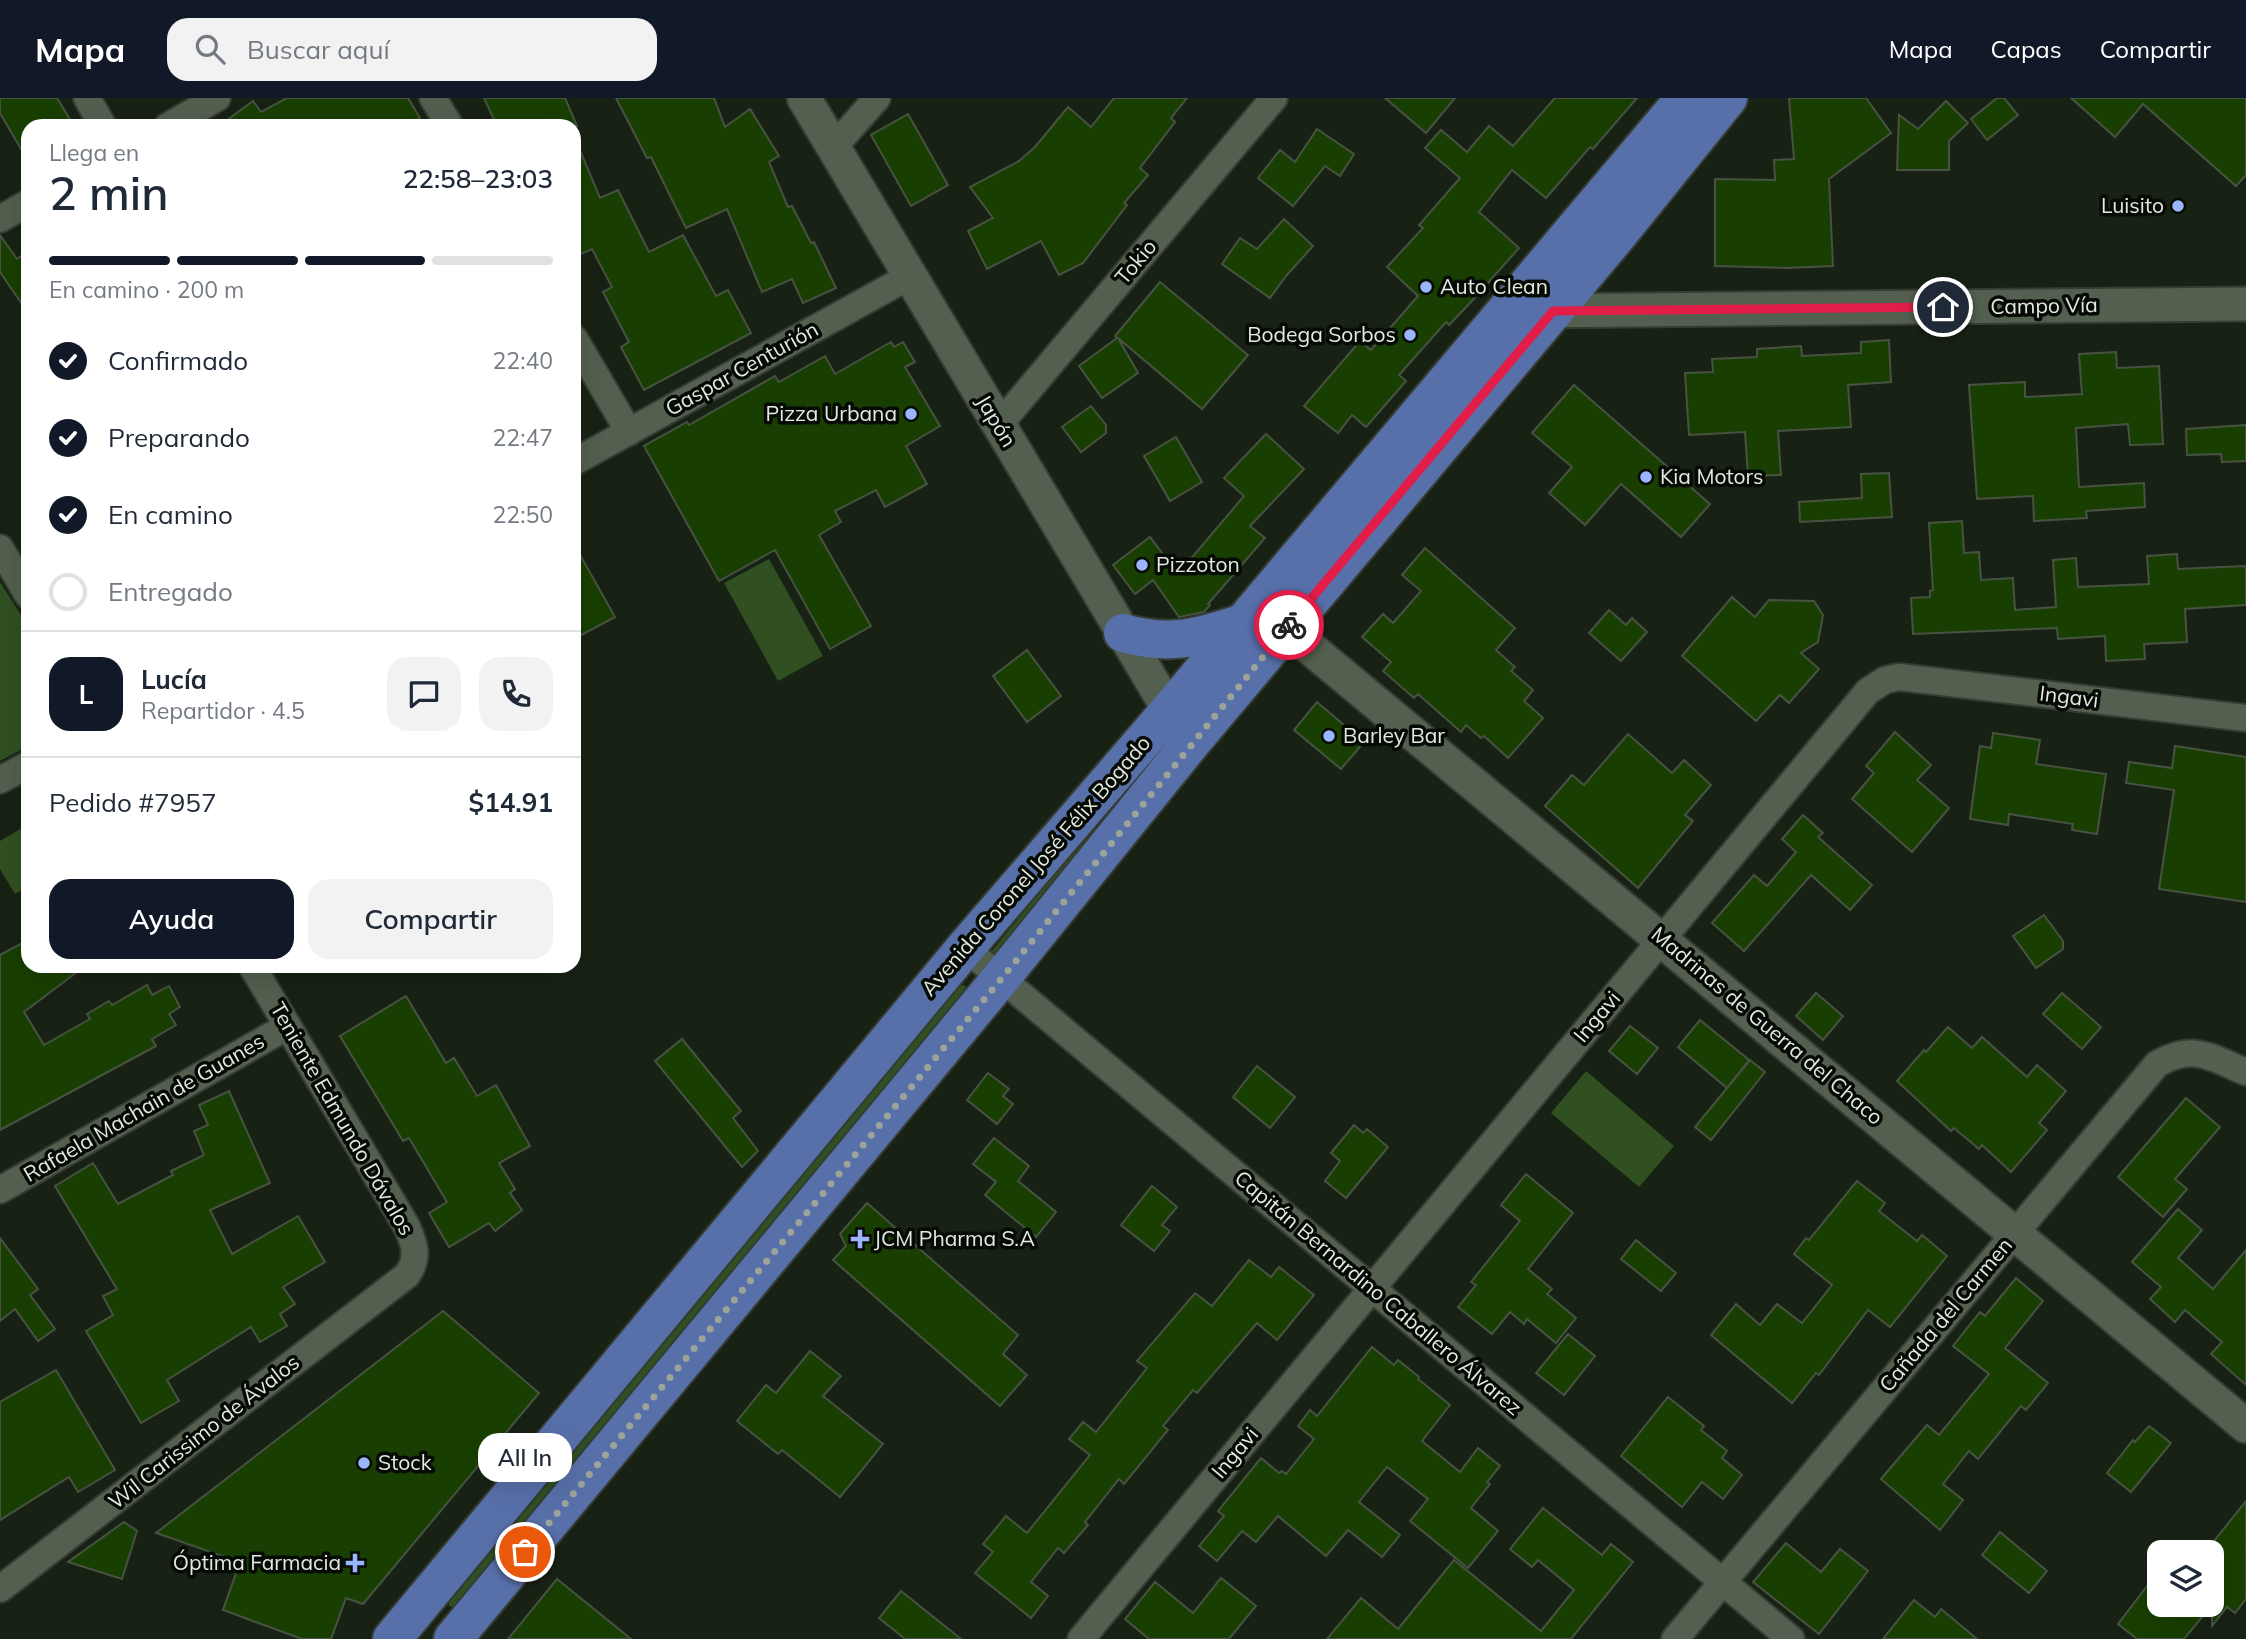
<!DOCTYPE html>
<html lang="es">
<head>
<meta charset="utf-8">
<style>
	body { margin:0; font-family:Mulish,sans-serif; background:#f2f2f3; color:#1f2937; height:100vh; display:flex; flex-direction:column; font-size:26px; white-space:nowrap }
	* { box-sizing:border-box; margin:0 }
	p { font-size:23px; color:#747a83 }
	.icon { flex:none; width:38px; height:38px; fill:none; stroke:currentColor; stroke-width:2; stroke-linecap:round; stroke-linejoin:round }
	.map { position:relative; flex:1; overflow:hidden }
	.drawer { position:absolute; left:21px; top:21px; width:560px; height:854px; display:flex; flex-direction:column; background:#fff; border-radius:21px; box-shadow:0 7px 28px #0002 }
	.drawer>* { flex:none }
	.tools { position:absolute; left:2147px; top:1442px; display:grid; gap:14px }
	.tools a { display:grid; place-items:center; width:77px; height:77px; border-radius:14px; background:#fff; box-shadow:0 7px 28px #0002; font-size:35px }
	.pin { position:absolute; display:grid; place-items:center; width:60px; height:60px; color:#fff; margin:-30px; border:4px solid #fff; border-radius:50%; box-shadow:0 2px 7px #0007 }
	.courier { position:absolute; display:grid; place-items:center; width:70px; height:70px; margin:-35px; border:5px solid #e11d48; border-radius:50%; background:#fff; color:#222; box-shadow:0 2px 9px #0007 }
	.bubble { position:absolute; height:49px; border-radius:21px; background:#fff; box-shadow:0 7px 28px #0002; font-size:23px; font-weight:600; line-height:49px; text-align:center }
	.headline em { font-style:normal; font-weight:600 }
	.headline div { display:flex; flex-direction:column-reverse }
	.headline { display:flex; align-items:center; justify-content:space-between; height:119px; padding:0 28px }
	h1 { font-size:46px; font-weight:600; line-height:52px }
	.bar { display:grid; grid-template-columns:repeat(4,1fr); gap:10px 7px; align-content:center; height:84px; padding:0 28px }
	.bar i { height:9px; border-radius:5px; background:#e0e1e3 }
	.bar .current { background:#111827 }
	.bar p { grid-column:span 4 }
	.line { display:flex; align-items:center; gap:18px; padding:0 28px; border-top:2px solid #e0e1e3 }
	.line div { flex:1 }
	.round { display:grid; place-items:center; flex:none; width:74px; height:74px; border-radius:21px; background:#f2f2f3 }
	ol { padding:0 28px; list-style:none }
	li { display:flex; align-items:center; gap:21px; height:77px }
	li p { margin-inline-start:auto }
	li .icon { padding:7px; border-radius:50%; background:#111827; color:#fff; stroke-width:4 }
	li:last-child { color:#747a83 }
	li i { width:38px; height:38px; border:4px solid #e0e1e3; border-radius:50% }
	.primary-button { display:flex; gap:14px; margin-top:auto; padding:14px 28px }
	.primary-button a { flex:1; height:80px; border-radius:21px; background:#111827; color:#fff; font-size:28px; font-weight:600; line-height:80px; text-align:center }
	.primary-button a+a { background:#f2f2f3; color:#1f2937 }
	header { display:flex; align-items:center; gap:42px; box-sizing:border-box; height:98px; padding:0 35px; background:#111827; color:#fff }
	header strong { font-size:33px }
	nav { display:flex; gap:38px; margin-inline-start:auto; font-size:24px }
	.search { width:490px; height:63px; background:#f2f2f3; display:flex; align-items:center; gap:18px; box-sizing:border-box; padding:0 24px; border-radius:21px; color:#747a83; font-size:26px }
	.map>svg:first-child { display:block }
	.green { fill:#305022 }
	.building { fill:#183f01; stroke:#475242; stroke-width:2 }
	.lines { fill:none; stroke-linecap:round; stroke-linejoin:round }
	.minor-casing { stroke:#353c33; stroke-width:30 }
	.tertiary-casing { stroke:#353c33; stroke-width:37 }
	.primary-casing { stroke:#353c33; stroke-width:42 }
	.minor { stroke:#535f4f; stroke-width:26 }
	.tertiary { stroke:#535f4f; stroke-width:33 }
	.primary { stroke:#5870aa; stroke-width:38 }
	.done { stroke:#9ca499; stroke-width:7; stroke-dasharray:0 12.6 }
	.route { stroke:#e11d48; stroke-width:9 }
	.poi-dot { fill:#9bb5fd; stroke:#060a05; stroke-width:2.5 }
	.labels { text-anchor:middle; stroke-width:7; stroke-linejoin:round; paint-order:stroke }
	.poi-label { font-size:21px; fill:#e3eae1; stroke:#060a05; text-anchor:start }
	.street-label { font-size:21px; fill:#e3eae1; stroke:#060a05 }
</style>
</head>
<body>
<header>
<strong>Mapa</strong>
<div class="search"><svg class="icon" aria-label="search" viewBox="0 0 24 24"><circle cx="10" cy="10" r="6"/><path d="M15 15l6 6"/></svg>Buscar aquí</div>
<nav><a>Mapa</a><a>Capas</a><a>Compartir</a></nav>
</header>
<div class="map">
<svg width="2246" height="1541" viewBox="0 0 2246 1541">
	<rect width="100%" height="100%" fill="#182214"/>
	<g class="green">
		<polygon points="769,461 823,558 778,583 724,485"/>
		<polygon points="0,484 28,528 28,648 0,663"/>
		<polygon points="1153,660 1156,661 996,856 991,854 1149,661"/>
		<polygon points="25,728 28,733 28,789 15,796 0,771 0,743"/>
		<polygon points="964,887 967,890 966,893 454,1509 449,1508 449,1505 960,888"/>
		<polygon points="1586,973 1674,1048 1639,1089 1551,1015"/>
	</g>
	<g class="building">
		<polygon points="0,0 57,0 74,28 28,28 28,63 0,15"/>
		<polygon points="287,0 408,0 420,20 407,28 219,28 253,3 261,14"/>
		<polygon points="484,0 565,0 577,28 497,28"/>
		<polygon points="616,0 714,0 725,29 750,11 779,58 769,64 788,109 792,108 811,145 814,144 836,190 803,205 792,181 762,194 727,111 686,130 651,59 647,60"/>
		<polygon points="1114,0 1187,0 1171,20 1175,24 1140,70 1148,77 1124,105 1127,107 1083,165 1059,177 1041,143 987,171 968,133 993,120 970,89 1019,63 1035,49 1068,9 1091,29"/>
		<polygon points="1385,0 1455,0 1426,35"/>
		<polygon points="1555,0 1637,0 1593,51 1590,49 1546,100 1512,72 1479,114 1519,150 1470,205 1449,227 1446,224 1399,277 1406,283 1366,329 1352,317 1338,335 1304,308 1360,243 1371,252 1418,198 1387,169 1423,130 1419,127 1460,80 1425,50 1441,32 1467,54 1489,28 1513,48"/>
		<polygon points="1789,0 1866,0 1891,35 1829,81 1833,168 1786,170 1715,168 1715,81 1775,82 1774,62 1794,61"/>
		<polygon points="1997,0 2004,0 2018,17 1987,42 1971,21"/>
		<polygon points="2071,0 2246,0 2246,77 2236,88 2143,6 2115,39"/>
		<polygon points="1946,3 1968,25 1949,43 1949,72 1897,72 1899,17 1918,31"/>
		<polygon points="908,16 948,87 911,108 871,37"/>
		<polygon points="1317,31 1354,56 1340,78 1325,68 1293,108 1258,80 1280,52 1295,64"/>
		<polygon points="574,38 600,100 618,92 649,154 683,137 716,198 728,192 751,235 644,292 621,249 629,244 603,194 612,189 592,151 574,159"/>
		<polygon points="1284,121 1313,148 1286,178 1270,200 1222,166 1240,140 1257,151"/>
		<polygon points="0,137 17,161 28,153 28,215 0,174"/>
		<polygon points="1160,184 1248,257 1202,311 1118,240 1138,275 1102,300 1079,268 1117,240 1115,238"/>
		<polygon points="1889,242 1891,284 1848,287 1851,329 1778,333 1781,377 1748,378 1745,334 1689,337 1685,275 1713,274 1712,261 1757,259 1757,251 1801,248 1802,258 1861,255 1861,244"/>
		<polygon points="891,244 894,249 903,244 915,264 905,269 940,328 906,348 927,386 885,409 876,392 835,413 841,424 819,437 871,528 830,551 775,452 719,483 644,348 687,324 689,327 775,278 779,284 825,258 835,276"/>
		<polygon points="2116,254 2117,270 2159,268 2163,346 2130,347 2128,326 2076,330 2079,389 2144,385 2145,409 2086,413 2087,420 2034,423 2033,398 1977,401 1969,287 2025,284 2025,299 2082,296 2079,256"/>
		<polygon points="1574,287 1710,406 1681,439 1621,386 1585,427 1549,395 1572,369 1532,335"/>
		<polygon points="1091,308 1106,327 1106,335 1081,354 1062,329"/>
		<polygon points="2246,327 2246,363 2222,364 2221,356 2187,357 2186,331"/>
		<polygon points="1266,336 1304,371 1250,428 1265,440 1208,506 1210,507 1204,514 1179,519 1153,482 1135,496 1113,467 1150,439 1178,476 1244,398 1224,380"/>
		<polygon points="1176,339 1202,384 1170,403 1144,358"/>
		<polygon points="1889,375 1892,419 1800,424 1799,404 1862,400 1861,376"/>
		<polygon points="1962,423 1964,455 1979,454 1981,482 2013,480 2015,512 2056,509 2053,462 2076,460 2078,489 2149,486 2147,458 2177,456 2178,471 2246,468 2246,507 2185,511 2187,544 2144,546 2145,561 2106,563 2105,538 2058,541 2057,530 1913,536 1911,500 1930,499 1930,493 1933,492 1929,425"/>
		<polygon points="574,446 615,519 574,541"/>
		<polygon points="1425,450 1515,530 1496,552 1515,569 1511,573 1533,592 1524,603 1543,620 1508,660 1484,638 1481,640 1466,627 1461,634 1418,596 1414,600 1383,573 1391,564 1362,539 1383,516 1393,525 1421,493 1402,477"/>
		<polygon points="1732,499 1755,519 1769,502 1814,503 1823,517 1818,544 1801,555 1819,571 1789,605 1780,597 1756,623 1682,558"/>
		<polygon points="1609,512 1626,527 1632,520 1647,534 1621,563 1589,535"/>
		<polygon points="1027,552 1061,598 1027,624 993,578"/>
		<polygon points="1317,604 1364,644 1341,671 1294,632"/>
		<polygon points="1895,634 1931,667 1917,682 1949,710 1912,754 1852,701 1874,675 1866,668"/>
		<polygon points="1993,635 2040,642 2036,666 2106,676 2097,736 2072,732 2073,726 2009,716 2008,727 1970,721 1980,648 1991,650"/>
		<polygon points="1628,636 1672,675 1684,662 1711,687 1685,717 1693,723 1638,790 1545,708 1572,677 1584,687"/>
		<polygon points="2175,648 2246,659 2246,804 2159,791 2174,692 2126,685 2129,664 2172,670"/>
		<polygon points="1803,717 1823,735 1818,739 1872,787 1850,812 1811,777 1744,853 1712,825 1754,777 1767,788 1796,754 1782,741"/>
		<polygon points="2044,817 2063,843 2063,851 2036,870 2013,838"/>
		<polygon points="28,842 28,868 85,868 24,914 44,947 90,921 87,916 109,903 112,907 147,887 152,897 169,888 180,909 169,916 176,927 152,941 156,948 0,1032 0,857"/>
		<polygon points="1816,895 1843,918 1823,942 1796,918"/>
		<polygon points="2062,895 2101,929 2082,951 2043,916"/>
		<polygon points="406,898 446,965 454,960 477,998 496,987 530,1048 499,1065 515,1091 510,1095 522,1112 495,1133 489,1125 449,1149 429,1115 447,1104 409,1040 403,1043 340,938"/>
		<polygon points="1700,922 1749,962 1727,990 1678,949"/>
		<polygon points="1630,928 1658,950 1637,976 1609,953"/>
		<polygon points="1948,929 1972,950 1982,939 2027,979 2037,967 2066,993 2039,1025 2047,1032 2011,1074 1982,1047 1979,1051 1954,1030 1951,1033 1897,983 1924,952 1926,954"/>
		<polygon points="682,941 741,1013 733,1020 758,1053 742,1069 655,963"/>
		<polygon points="1750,962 1765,974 1711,1042 1695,1029"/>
		<polygon points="1257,968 1295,999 1270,1030 1233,999"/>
		<polygon points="988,975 1009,991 1003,998 1013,1006 997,1026 967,1002"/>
		<polygon points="229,993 270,1085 210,1112 232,1156 298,1118 325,1164 283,1189 295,1206 280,1216 287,1228 260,1244 251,1229 167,1282 179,1303 141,1325 86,1233 113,1217 103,1198 117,1191 55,1088 93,1065 118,1106 173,1077 171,1073 204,1057 194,1033 208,1027 199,1007"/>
		<polygon points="2186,1000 2220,1029 2175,1081 2187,1091 2163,1119 2118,1079"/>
		<polygon points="1354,1027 1363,1035 1367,1031 1388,1049 1346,1100 1325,1083 1340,1063 1331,1055"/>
		<polygon points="994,1040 1029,1068 1018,1083 1056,1114 1036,1139 985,1097 996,1084 973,1066"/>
		<polygon points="1526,1076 1573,1115 1528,1171 1552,1191 1547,1196 1576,1220 1556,1245 1527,1221 1524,1226 1510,1214 1492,1236 1458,1209 1476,1187 1471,1184 1520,1123 1501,1107"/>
		<polygon points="1857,1083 1885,1105 1879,1113 1917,1143 1922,1137 1947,1158 1890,1229 1868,1212 1819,1277 1816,1275 1792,1305 1711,1237 1736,1206 1760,1227 1777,1206 1802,1225 1832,1187 1794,1156 1806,1140 1809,1142"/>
		<polygon points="1152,1088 1177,1109 1162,1127 1170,1133 1154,1153 1121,1127"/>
		<polygon points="867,1105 1018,1237 1003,1256 1027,1277 1000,1308 833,1162 846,1148 840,1136"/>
		<polygon points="2178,1111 2202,1132 2178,1160 2213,1191 2246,1152 2246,1287 2211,1256 2222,1244 2185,1212 2175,1224 2150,1201 2161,1189 2132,1164"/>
		<polygon points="0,1140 38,1191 30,1197 55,1231 38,1243 15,1211 0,1223"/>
		<polygon points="1636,1142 1676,1175 1661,1193 1621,1161"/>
		<polygon points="1249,1162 1271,1179 1279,1169 1314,1197 1277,1242 1257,1225 1197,1295 1193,1292 1163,1328 1168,1332 1124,1386 1119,1381 1085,1424 1088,1427 1064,1455 1058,1450 1031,1484 1048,1498 1031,1520 975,1475 993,1454 983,1446 1006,1418 1027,1435 1090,1357 1069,1341 1083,1324 1096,1334 1147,1270 1137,1263 1195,1195 1212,1208"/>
		<polygon points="2016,1180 2043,1203 2005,1250 2048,1285 2026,1312 2021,1308 1978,1361 1969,1353 1943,1386 1963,1402 1940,1432 1881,1381 1927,1327 1939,1337 1989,1276 1953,1248 1980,1214 1985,1218"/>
		<polygon points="443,1213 539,1295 363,1506 346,1500 331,1541 302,1541 223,1512 240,1464 156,1435"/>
		<polygon points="1568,1236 1595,1258 1564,1297 1536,1275"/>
		<polygon points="1372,1249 1394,1267 1398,1262 1419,1279 1418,1281 1450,1307 1422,1343 1460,1374 1478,1350 1500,1368 1487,1384 1490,1386 1471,1410 1498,1433 1468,1470 1410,1423 1428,1401 1387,1369 1359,1404 1400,1437 1382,1459 1348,1432 1326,1458 1278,1418 1256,1444 1242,1433 1217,1463 1199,1448 1224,1418 1218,1413 1261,1360 1279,1375 1282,1373 1286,1376 1314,1341 1298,1328 1310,1312 1317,1318"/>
		<polygon points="810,1253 841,1278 823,1298 883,1346 840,1399 782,1352 778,1356 737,1323 766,1287 776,1295"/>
		<polygon points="56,1272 115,1372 78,1394 69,1379 0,1422 0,1304"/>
		<polygon points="1668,1299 1704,1328 1701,1332 1727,1353 1722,1360 1742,1377 1723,1401 1702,1384 1682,1409 1621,1358"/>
		<polygon points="2149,1328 2171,1345 2131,1394 2107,1375 2133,1342 2135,1344"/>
		<polygon points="2246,1403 2246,1501 2235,1515 2227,1509 2212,1528 2212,1454 2206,1453"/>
		<polygon points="1543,1410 1602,1457 1611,1446 1633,1464 1571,1541 1327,1541 1361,1500 1398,1531 1454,1462 1541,1533 1574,1492 1538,1462 1532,1469 1510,1451"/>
		<polygon points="124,1424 137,1433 122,1481 68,1464"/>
		<polygon points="2000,1434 2047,1473 2029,1495 1982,1457"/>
		<polygon points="1786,1445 1821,1474 1840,1451 1868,1473 1819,1536 1753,1484"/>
		<polygon points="2160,1471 2160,1507 2212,1507 2184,1541 2137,1541 2118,1526"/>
		<polygon points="1221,1480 1256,1508 1229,1541 1149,1541 1125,1521 1155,1484 1193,1515"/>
		<polygon points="557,1481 631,1541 508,1541"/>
		<polygon points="901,1493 961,1541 905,1541 879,1520"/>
		<polygon points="1914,1502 1935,1519 1941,1511 1977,1541 1883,1541"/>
	</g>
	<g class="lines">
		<defs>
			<g id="minor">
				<polyline points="87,0 103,28"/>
				<polyline points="433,0 450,28"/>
				<polyline points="168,28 217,0"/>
				<polyline points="833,50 877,0"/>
				<polyline points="0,121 28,105"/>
				<polyline points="574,240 629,334"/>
				<polyline points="999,327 1274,0"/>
				<polyline points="574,364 910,178"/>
				<polyline points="0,450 28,497"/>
				<polyline points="0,682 28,667"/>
				<polyline points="965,850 1791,1541"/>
				<polyline points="0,1092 288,928"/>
				<path d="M0 1491 407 1177C419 1160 415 1147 407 1129L252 868"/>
				<polyline points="1081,1541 1868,593 1885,582 1899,579 2246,620"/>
				<path d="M1675 1541 2157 966C2194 945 2210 959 2246 974"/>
			</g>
			<g id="tertiary">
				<polyline points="804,0 1183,635"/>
				<polyline points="1534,213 2246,206"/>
				<polyline points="1286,530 2246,1328"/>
			</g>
			<g id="primary">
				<path d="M1123 535C1170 548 1197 540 1243 525"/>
				<polyline points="392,1541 965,850 1169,613 1685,0"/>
				<polyline points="453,1541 1001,880 1190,646 1616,139 1728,0"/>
			</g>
		</defs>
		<use href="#minor" class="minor-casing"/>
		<use href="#tertiary" class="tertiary-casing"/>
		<use href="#primary" class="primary-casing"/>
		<use href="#minor" class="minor"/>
		<use href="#tertiary" class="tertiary"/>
		<use href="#primary" class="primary"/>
	</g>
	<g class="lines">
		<polyline class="done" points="525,1454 1002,880 1289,527"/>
		<polyline class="route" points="1289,527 1553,213 1943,209"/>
	</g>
	<g class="poi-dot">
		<circle cx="2178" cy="108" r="7"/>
		<circle cx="1426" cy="189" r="7"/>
		<circle cx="1410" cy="237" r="7"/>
		<circle cx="911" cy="316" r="7"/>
		<circle cx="1646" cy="379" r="7"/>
		<circle cx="1142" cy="467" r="7"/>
		<circle cx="1329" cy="638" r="7"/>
		<path d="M856.5 1130.5h7v7h7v7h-7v7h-7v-7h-7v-7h7z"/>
		<circle cx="364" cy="1365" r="7"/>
		<path d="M351.5 1454.5h7v7h7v7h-7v7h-7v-7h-7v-7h7z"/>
	</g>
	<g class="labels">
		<g class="poi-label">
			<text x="2164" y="115" text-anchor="end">Luisito</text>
			<text x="1440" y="196">Auto Clean</text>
			<text x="1396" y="244" text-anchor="end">Bodega Sorbos</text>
			<text x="897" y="323" text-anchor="end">Pizza Urbana</text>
			<text x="1660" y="386">Kia Motors</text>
			<text x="1156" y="474">Pizzoton</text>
			<text x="1343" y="645">Barley Bar</text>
			<text x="874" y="1148">JCM Pharma S.A</text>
			<text x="378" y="1372">Stock</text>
			<text x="341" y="1472" text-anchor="end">Óptima Farmacia</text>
		</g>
		<g class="street-label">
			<text transform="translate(1136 164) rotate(-50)" y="7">Tokio</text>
			<text transform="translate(2044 208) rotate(-1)" y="7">Campo Vía</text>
			<text transform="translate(742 271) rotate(-29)" y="7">Gaspar Centurión</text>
			<text transform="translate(996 323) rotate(59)" y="7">Japón</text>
			<text transform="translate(2069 599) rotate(7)" y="7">Ingavi</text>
			<text transform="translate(1036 768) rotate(-49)" y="7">Avenida Coronel José Félix Bogado</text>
			<text transform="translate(1597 919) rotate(-50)" y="7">Ingavi</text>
			<text transform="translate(1767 928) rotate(40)" y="7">Madrinas de Guerra del Chaco</text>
			<text transform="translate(144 1010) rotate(-30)" y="7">Rafaela Machain de Guanes</text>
			<text transform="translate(342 1021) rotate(60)" y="7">Teniente Edmundo Dávalos</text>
			<text transform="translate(1378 1195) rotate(40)" y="7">Capitán Bernardino Caballero Álvarez</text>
			<text transform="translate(1946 1217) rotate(-50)" y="7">Cañada del Carmen</text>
			<text transform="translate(204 1334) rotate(-38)" y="7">Wil Carissimo de Ávalos</text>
			<text transform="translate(1235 1355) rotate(-50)" y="7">Ingavi</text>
		</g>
	</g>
</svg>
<div class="tools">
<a><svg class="icon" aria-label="layers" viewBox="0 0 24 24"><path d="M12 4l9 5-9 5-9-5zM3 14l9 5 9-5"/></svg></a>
</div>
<div class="pin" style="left:525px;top:1454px;background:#ea580c"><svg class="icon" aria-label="bag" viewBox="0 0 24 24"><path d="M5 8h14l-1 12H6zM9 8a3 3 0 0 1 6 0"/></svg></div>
<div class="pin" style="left:1943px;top:209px;background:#1f2937"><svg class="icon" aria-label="home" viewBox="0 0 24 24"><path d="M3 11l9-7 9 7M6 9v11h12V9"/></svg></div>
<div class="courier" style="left:1289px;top:527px"><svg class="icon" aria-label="bike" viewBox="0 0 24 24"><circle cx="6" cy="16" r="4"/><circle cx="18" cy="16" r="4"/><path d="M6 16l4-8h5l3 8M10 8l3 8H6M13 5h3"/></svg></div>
<div class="bubble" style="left:478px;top:1335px;width:94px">All In</div>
<section class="drawer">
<div class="headline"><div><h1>2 min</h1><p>Llega en</p></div><em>22:58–23:03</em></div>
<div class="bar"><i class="current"></i><i class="current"></i><i class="current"></i><i></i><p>En camino · 200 m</p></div>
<ol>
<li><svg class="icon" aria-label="check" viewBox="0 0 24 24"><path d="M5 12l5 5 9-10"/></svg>Confirmado<p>22:40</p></li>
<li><svg class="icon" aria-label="check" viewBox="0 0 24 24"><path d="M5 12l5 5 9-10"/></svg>Preparando<p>22:47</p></li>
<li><svg class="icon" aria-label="check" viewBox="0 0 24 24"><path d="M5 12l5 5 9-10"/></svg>En camino<p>22:50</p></li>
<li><i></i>Entregado</li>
</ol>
<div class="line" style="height:126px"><b class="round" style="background:#111827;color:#fff">L</b><div><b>Lucía</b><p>Repartidor · 4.5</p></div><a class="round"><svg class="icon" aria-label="chat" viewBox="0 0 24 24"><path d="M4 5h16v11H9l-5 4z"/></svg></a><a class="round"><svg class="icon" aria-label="phone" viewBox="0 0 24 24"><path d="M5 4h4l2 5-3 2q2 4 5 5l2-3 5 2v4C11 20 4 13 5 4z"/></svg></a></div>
<div class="line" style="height:91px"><div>Pedido #7957</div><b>$14.91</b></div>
<div class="primary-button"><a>Ayuda</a><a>Compartir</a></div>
</section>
</div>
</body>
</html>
